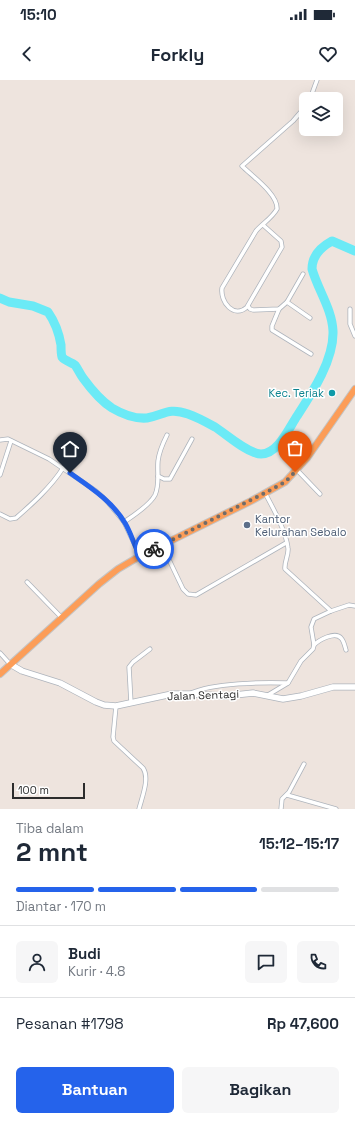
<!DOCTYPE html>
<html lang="id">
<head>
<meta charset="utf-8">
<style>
	body { margin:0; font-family:"Space Grotesk",sans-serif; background:#f6f6f7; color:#1f2937; height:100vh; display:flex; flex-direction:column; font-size:15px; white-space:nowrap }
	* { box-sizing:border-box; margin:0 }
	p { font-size:13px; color:#747a83 }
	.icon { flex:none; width:22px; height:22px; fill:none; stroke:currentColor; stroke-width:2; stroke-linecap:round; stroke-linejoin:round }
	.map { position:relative; height:729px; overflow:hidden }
	.side { display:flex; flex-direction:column; background:#fff; flex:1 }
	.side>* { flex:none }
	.tools { position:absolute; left:299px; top:12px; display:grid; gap:8px }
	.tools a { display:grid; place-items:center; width:44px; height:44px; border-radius:6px; background:#fff; box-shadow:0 4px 16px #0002; font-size:20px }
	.scale { position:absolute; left:12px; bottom:10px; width:73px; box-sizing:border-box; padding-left:4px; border:2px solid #2c2c2c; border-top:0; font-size:11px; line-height:14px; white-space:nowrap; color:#2c2c2c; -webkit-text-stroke:3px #fff; paint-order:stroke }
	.pin { position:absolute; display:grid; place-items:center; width:34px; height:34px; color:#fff; margin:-41px -17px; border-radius:50% 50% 50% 0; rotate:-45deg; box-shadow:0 0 4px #0007 }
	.pin .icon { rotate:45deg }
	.courier { position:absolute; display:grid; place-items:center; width:40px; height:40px; margin:-20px; border:3px solid #2563eb; border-radius:50%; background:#fff; color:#222; box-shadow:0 1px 5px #0007 }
	.head em { font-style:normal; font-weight:800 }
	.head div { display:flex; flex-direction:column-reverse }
	.head { display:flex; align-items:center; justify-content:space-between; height:68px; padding:0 16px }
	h1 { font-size:26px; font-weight:800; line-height:30px }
	.bar { display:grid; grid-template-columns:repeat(4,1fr); gap:6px 4px; align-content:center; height:48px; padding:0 16px }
	.bar i { height:5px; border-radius:3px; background:#e0e1e3 }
	.bar .current { background:#2563eb }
	.bar p { grid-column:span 4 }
	.line { display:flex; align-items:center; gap:10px; padding:0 16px; border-top:1px solid #e0e1e3 }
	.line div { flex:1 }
	.round { display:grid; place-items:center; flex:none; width:42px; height:42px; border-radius:6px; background:#f6f6f7 }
	.primary-button { display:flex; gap:8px; margin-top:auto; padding:8px 16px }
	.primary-button a { flex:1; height:46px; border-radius:6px; background:#2563eb; color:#fff; font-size:16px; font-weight:800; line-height:46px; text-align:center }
	.primary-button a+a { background:#f6f6f7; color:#1f2937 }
	.status { display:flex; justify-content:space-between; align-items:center; height:28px; padding:0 20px; background:#fff; direction:ltr }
	.status svg { height:11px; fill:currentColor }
	header { display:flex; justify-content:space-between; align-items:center; height:52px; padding:0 16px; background:#fff; font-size:18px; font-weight:800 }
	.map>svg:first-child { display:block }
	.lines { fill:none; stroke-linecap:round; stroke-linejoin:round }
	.river { stroke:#6beaf6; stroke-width:9 }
	.minor-casing { stroke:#aeb4bc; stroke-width:5 }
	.secondary-casing { stroke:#aeb4bc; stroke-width:7 }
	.trunk-casing { stroke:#c4c4c4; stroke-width:8 }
	.minor { stroke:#fff; stroke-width:3.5 }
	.secondary { stroke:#fff; stroke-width:5.5 }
	.trunk { stroke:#fc9d58; stroke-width:6 }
	.done { stroke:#706c6a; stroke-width:4; stroke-dasharray:0 7.2 }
	.route { stroke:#2563eb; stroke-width:5 }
	.culture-dot { fill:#0f9aa8; stroke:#fff; stroke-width:1.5 }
	.service-dot { fill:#5c6f8a; stroke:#fff; stroke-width:1.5 }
	.labels { text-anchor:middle; stroke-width:3; stroke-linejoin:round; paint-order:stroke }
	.culture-label { font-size:11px; fill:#0d838f; stroke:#fff; text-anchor:end }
	.service-label { font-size:11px; fill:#4e5e75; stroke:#fff; text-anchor:start }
	.street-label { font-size:11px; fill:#2c2c2c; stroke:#fff }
</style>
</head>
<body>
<div class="status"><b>15:10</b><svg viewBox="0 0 49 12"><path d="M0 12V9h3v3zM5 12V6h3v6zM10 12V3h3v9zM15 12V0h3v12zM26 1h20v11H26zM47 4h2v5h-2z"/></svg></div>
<header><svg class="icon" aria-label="back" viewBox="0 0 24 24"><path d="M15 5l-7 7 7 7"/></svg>Forkly<svg class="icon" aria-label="heart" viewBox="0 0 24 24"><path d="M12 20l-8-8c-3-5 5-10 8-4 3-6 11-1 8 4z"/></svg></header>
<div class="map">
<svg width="355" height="729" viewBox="0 0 355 729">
	<rect width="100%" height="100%" fill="#eee4de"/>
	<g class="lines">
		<path class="river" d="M0 218 9 222 33 226 48 232C55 242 59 253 61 265 61 269 61 274 62 277 65 281 71 282 75 285 78 289 80 294 83 298 91 309 101 321 112 328 122 334 134 339 147 338 164 335 168 327 188 334 197 337 206 342 215 347 226 354 248 374 261 374 278 374 289 348 297 336 312 313 334 280 333 251 332 229 318 210 312 189 312 175 321 167 332 161L355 171"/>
		<defs>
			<g id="minor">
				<polyline points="310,19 317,0"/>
				<path d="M263 145 281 161 282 167 247 227C234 239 220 222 222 208L256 151C263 143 272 138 277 129 278 114 252 96 242 86L293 41 306 26"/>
				<polyline points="287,222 310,238"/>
				<polyline points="248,226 250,229 253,230 279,229 287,222 303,194"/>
				<polyline points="279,229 272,246 272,250 311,274"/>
				<polyline points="350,229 350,244 355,256"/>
				<polyline points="0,360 8,359 49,379 96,411 106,420 124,442 140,476"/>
				<polyline points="297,390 320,414"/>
				<polyline points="0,395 11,361"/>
				<polyline points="158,396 164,399 170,399 192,359"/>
				<path d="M265 413C273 428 286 451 288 468 289 475 284 482 285 489L331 531 314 539 311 547 314 565 313 569 301 581 288 603 268 615"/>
				<path d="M0 434 10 439 16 438C32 424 51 407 63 388"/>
				<path d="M124 442C133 436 150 425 155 415 160 404 157 393 158 381 159 372 163 363 167 355"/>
				<polyline points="162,465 183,509 188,514 196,515 286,463"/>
				<polyline points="27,502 61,537"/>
				<polyline points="331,531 349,525 355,526"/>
				<path d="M314 565C319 560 335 551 341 558 344 561 345 567 346 570"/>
				<polyline points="0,573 10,584"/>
				<path d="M191 613C213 603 263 602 288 603"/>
				<polyline points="131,623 129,587 133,582 150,569"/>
				<path d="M116 626 113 657 114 661 143 688C150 698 142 717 139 729"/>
				<polyline points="287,715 336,729"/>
				<polyline points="281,729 282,719 289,712 304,684"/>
			</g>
			<polyline id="secondary" points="10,584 22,591 60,603 96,622 104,625 116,626 172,614 190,614 226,616 253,613 283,619 301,616 333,607 355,607"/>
			<polyline id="trunk" points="0,594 99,504 118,489 140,476 251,421 285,402 307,378 355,309"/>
		</defs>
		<use href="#minor" class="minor-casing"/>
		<use href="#secondary" class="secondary-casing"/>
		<use href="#trunk" class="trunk-casing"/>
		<use href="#minor" class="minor"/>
		<use href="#secondary" class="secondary"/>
		<use href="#trunk" class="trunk"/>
	</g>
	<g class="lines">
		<polyline class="done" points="154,469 265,413 285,402 295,392"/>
		<path class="route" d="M70 393C90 407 112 421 125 443 131 453 134 465 140 476L154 469"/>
	</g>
	<circle class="culture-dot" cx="332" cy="313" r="4"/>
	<circle class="service-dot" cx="247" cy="445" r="4"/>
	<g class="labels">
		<g class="culture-label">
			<text x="324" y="317">Kec. Teriak</text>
		</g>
		<g class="service-label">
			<text x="255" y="443">Kantor<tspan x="255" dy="13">Kelurahan Sebalo</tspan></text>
		</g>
		<g class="street-label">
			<text transform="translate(203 615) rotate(-2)" y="4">Jalan Sentagi</text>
		</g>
	</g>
</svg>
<div class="tools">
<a><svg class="icon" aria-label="layers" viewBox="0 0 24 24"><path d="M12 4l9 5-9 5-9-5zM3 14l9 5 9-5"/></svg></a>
</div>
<div class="scale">100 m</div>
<div class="pin" style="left:295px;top:392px;background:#ea580c"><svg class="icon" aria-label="bag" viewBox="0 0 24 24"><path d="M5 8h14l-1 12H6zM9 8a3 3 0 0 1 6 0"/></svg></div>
<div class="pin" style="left:70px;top:393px;background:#1f2937"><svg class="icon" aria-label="home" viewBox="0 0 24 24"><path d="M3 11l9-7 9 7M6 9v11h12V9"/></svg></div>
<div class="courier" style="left:154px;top:469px"><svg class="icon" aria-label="bike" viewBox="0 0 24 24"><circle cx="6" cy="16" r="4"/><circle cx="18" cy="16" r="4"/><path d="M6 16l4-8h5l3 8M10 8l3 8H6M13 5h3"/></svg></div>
</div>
<section class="side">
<div class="head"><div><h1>2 mnt</h1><p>Tiba dalam</p></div><em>15:12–15:17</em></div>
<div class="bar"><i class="current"></i><i class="current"></i><i class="current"></i><i></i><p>Diantar · 170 m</p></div>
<div class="line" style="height:72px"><a class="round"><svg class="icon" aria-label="person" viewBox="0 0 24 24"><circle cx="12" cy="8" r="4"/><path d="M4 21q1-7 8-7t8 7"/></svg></a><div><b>Budi</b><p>Kurir · 4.8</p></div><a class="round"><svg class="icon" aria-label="chat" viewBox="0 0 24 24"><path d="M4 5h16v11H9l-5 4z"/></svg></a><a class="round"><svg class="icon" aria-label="phone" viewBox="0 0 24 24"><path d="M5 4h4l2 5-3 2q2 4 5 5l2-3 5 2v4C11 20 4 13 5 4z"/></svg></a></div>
<div class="line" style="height:52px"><div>Pesanan #1798</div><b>Rp 47,600</b></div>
<div class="primary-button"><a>Bantuan</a><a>Bagikan</a></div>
</section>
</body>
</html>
